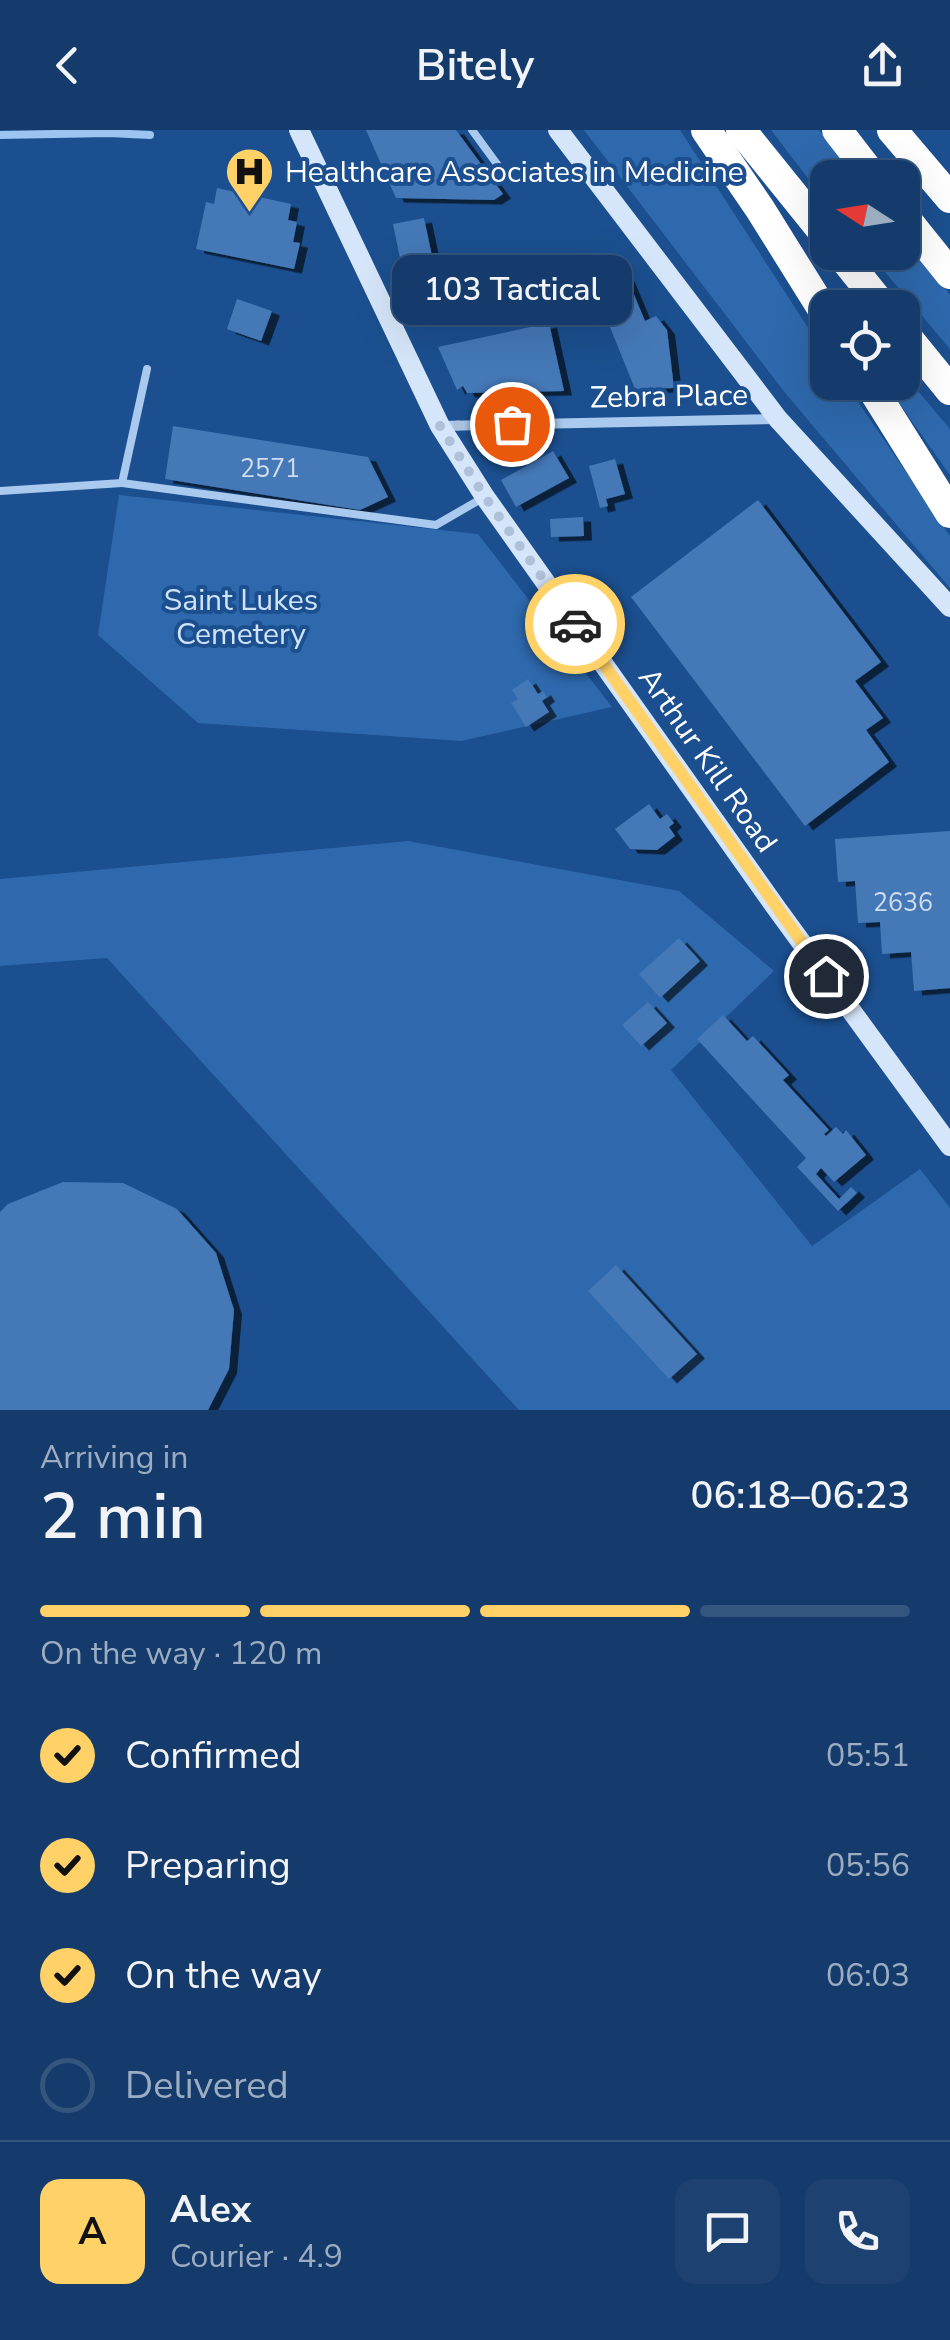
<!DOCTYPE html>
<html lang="en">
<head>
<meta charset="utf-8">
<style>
	body { margin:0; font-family:"Nunito Sans",sans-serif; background:#1d4271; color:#f1f3f6; height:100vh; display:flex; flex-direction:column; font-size:38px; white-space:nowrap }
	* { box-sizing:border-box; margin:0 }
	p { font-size:32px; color:#9dadc1 }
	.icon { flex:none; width:55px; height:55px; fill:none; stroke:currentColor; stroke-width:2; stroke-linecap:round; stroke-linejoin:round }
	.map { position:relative; height:1280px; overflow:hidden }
	.drawer { display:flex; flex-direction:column; background:#143b6b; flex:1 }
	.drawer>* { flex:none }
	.needle { width:65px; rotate:282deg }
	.tools { position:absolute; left:810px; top:30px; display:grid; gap:20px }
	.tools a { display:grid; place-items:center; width:110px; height:110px; border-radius:20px; background:#143b6b; box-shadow:0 10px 40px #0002,0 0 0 2px #33557e; font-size:50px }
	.pin { position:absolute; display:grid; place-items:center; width:85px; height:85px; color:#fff; margin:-42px; border:5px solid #fff; border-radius:50%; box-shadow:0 2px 10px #0007 }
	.courier { position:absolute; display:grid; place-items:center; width:100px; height:100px; margin:-50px; border:8px solid #ffd166; border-radius:50%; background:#fff; color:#222; box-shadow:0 2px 12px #0007 }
	.bubble { position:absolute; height:70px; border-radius:20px; background:#143b6b; box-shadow:0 10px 40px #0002,0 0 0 2px #33557e; font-size:32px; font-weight:600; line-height:70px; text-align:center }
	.headline em { font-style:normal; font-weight:600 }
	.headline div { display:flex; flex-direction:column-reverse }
	.headline { display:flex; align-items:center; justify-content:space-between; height:170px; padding:0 40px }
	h1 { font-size:65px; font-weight:600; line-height:75px }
	.bar { display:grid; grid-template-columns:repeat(4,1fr); gap:15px 10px; align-content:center; height:120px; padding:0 40px }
	.bar i { height:12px; border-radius:8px; background:#33557e }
	.bar .current { background:#ffd166 }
	.bar p { grid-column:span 4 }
	.line { display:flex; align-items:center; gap:25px; padding:0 40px; border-top:2px solid #33557e }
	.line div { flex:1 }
	.round { display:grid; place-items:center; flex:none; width:105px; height:105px; border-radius:20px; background:#1d4271 }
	ol { padding:0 40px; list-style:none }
	li { display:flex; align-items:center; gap:30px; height:110px }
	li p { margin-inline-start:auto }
	li .icon { padding:10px; border-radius:50%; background:#ffd166; color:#111; stroke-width:4 }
	li:last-child { color:#9dadc1 }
	li i { width:55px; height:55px; border:5px solid #33557e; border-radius:50% }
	header { display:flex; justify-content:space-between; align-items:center; height:130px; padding:0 40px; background:#143b6b; font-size:45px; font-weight:600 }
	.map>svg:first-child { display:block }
	.green { fill:#2e69ad }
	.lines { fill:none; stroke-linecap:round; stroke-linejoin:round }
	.stream { stroke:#9cc4f0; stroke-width:8 }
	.building { fill:#4478b7; filter:url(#shadow) }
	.lane { stroke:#a9c9ee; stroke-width:8 }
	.street { stroke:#a9c9ee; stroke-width:10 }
	.secondary { stroke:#d6e6fa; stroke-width:20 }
	.highway { stroke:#fff; stroke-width:30 }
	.done { stroke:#afc1d8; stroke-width:10; stroke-dasharray:0 18 }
	.route { stroke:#ffd166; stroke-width:12 }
	.labels { text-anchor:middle; stroke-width:8; stroke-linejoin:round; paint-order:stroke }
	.number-label { font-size:25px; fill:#d0dded }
	.poi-label { font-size:30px; fill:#fff; stroke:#1b4f8f; text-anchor:start }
	.street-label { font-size:30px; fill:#fff; stroke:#1b4f8f }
	.park-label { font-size:30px; fill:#cfe3fa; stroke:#1b4f8f }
</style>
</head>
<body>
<header><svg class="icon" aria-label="back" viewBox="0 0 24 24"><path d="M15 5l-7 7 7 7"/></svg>Bitely<svg class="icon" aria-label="share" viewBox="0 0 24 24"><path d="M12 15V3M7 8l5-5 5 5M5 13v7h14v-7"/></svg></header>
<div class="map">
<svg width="950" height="1280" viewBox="0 0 950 1280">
	<defs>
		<filter id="shadow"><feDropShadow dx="8" dy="4.5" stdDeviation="0" flood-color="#0009"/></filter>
	</defs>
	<rect width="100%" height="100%" fill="#1b4f8f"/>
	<g class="green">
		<polygon points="584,0 680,0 827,227 828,252 845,253 950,406 950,458 786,264"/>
		<polygon points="771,0 819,0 856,47 828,48 827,73"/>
		<polygon points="903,105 950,165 950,219 869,123 902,122"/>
		<polygon points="903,243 950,299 950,345 885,253 902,252"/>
		<polygon points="119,365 478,404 612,577 461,611 198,593 98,505"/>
		<polygon points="408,711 679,761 774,841 671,940 812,1116 920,1039 950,1078 950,1280 519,1280 107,828 0,836 0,749"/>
	</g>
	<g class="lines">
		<polyline class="stream" points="0,5 109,3 150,5"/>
	</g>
	<g class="building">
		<polygon points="366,0 456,0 503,64 494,70 396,68"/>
		<polygon points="217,58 291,74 288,90 297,92 293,112 300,113 294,139 196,119 206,72 214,74"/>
		<polygon points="424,88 433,131 402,138 393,94"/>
		<polygon points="439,135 446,165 409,173 402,143"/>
		<polygon points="619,138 627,148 645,191 656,186 667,200 674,258 635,259 593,155 592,145"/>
		<polygon points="237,169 272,181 261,211 227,199"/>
		<polygon points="549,193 564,261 467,263 463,256 457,260 438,217"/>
		<polygon points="173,296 368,327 388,367 360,380 165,349"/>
		<polygon points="553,321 569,348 516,377 501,350"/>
		<polygon points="615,329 625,364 606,369 608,376 600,378 589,336"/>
		<polygon points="758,370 881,532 855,551 883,588 866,600 889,632 805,696 631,467"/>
		<polygon points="583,387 584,406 551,407 550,389"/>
		<polygon points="528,549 538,564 543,561 547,567 542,571 549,582 526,597 511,573 518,569 512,560"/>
		<polygon points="649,674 660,689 667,684 674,693 669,697 675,706 657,720 630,719 615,699"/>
		<polygon points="950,701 950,858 914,861 911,822 882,824 880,792 858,793 855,751 838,752 835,709"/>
		<polygon points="679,808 700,831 660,868 639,844"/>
		<polygon points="648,872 667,893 641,916 622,895"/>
		<polygon points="723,885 747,911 753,906 789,945 783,950 829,1000 824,1004 826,1006 836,997 843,1004 846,1000 866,1025 834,1052 821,1038 816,1044 839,1069 851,1057 857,1063 838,1081 797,1037 806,1028 697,909"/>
		<polygon points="63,1052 123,1053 177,1079 216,1123 234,1180 229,1239 208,1280 0,1280 0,1082 8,1074"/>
		<polygon points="616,1135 697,1224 669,1249 588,1161"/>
	</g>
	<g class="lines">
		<g class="lane">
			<polyline points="472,0 505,45"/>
			<polyline points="147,239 122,353 436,395 481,369"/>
			<polyline points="0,361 122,353"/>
		</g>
		<polyline class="street" points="440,296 777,289"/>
		<g class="secondary">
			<polyline points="299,0 440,296 485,367 777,779 950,1016"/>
			<polyline points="558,0 778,289 950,477"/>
		</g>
		<g class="highway">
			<polyline points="706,0 760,79 828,188"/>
			<polyline points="741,0 828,108"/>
			<polyline points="837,0 874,48"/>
			<polyline points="892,0 950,68"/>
			<polyline points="902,84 950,144"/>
			<polyline points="839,122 884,178"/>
			<polyline points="902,201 950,260"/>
			<polyline points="868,252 950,383"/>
		</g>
	</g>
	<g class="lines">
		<polyline class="done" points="512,294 440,296 485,367 575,494"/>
		<polyline class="route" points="575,494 826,846"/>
	</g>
	<defs>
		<symbol id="hospital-pin" viewBox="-11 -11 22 30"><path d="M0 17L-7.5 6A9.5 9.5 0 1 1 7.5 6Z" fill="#ffd166" stroke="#1b4f8f"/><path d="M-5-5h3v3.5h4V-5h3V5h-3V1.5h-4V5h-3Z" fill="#111"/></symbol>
	</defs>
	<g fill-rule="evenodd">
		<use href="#hospital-pin" x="222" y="14" width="55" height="75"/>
	</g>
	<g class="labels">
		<g class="number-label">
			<text x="270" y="347">2571</text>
			<text x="903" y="781">2636</text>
		</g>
		<g class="poi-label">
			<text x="285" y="52">Healthcare Associates in Medicine</text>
		</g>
		<g class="street-label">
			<text transform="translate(669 266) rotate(-1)" y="10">Zebra Place</text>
			<text transform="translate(708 630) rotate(55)" y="10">Arthur Kill Road</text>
		</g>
		<g class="park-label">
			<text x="241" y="480">Saint Lukes<tspan x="241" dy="34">Cemetery</tspan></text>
		</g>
	</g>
</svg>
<div class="tools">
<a><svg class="needle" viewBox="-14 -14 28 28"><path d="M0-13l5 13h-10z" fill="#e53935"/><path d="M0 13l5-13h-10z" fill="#9dadc1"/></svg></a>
<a><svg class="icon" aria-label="locate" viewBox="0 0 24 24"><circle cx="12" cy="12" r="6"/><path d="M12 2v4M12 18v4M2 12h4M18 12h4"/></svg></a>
</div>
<div class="pin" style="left:512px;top:294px;background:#ea580c"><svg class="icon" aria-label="bag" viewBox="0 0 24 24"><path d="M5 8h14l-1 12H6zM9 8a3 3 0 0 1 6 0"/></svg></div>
<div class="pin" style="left:826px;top:846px;background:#1f2937"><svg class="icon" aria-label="home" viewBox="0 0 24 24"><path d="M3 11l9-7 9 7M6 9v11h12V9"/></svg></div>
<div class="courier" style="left:575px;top:494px"><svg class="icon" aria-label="car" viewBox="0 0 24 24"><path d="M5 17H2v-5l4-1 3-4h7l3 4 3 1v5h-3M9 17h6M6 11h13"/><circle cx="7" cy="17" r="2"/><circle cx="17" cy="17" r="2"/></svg></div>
<div class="bubble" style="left:392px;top:125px;width:240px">103 Tactical</div>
</div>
<section class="drawer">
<div class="headline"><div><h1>2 min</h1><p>Arriving in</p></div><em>06:18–06:23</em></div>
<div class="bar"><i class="current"></i><i class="current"></i><i class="current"></i><i></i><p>On the way · 120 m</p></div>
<ol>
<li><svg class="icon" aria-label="check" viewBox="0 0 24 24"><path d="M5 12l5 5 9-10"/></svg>Confirmed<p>05:51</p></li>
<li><svg class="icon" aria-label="check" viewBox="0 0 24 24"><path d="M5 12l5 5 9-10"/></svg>Preparing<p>05:56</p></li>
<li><svg class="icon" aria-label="check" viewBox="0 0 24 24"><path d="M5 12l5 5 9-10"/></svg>On the way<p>06:03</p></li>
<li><i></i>Delivered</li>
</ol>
<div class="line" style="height:180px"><b class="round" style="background:#ffd166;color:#111">A</b><div><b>Alex</b><p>Courier · 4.9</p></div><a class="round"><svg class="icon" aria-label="chat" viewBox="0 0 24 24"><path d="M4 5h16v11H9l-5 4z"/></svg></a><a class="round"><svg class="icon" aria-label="phone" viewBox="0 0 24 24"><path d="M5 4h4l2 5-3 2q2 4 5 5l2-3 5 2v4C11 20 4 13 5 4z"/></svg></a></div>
</section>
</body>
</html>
